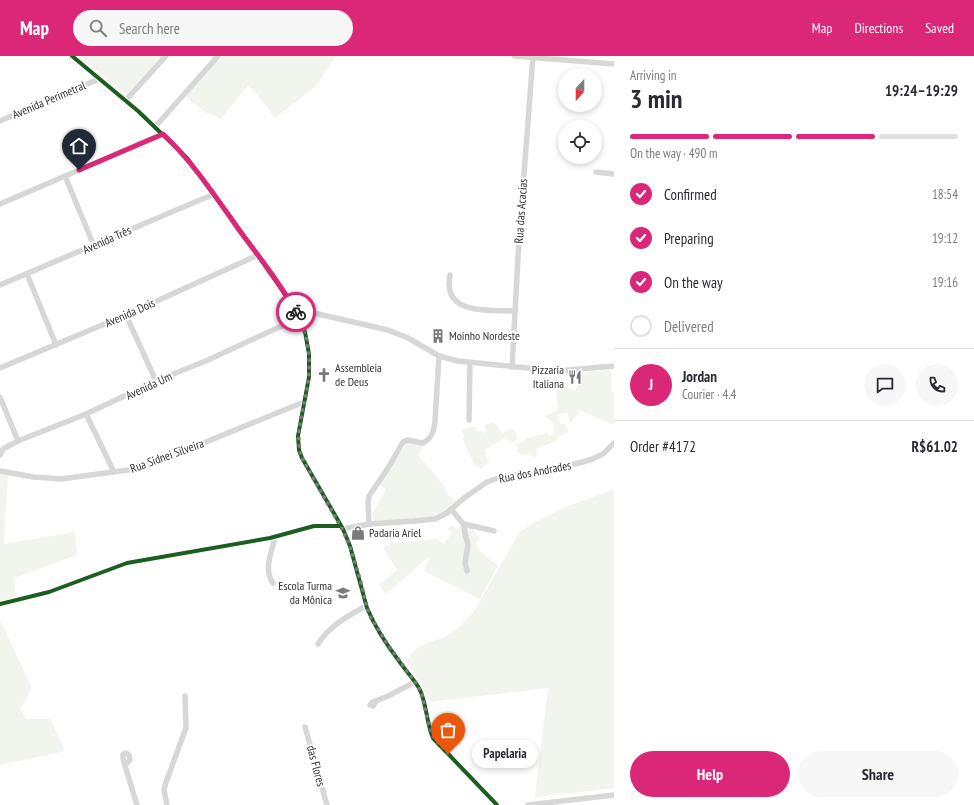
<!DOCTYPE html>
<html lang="en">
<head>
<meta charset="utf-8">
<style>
	body { margin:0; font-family:"PT Sans Narrow",sans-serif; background:#f7f7f7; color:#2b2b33; height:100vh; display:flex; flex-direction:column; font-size:15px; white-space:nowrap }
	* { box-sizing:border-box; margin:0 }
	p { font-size:13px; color:#7c7c81 }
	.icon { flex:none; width:22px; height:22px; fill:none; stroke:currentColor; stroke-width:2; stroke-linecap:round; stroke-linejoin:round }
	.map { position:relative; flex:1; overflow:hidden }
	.panel { display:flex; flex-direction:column; background:#fff; width:360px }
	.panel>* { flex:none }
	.needle { width:26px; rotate:201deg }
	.fabs { position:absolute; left:558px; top:12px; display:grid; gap:8px }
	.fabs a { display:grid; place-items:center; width:44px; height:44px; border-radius:50%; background:#fff; box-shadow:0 2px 6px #0003; font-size:20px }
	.pin { position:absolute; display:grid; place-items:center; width:34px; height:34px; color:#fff; margin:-41px -17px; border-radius:50% 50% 50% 0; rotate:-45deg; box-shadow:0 0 4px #0007 }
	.pin .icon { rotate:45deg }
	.courier { position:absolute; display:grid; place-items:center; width:40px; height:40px; margin:-20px; border:3px solid #db2777; border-radius:50%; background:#fff; color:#222; box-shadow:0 1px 5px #0007 }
	.bubble { position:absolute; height:28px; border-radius:14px; background:#fff; box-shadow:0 2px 6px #0003; font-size:13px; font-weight:600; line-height:28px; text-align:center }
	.headline em { font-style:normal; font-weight:600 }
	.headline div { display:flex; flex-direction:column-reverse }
	.headline { display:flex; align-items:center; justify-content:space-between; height:68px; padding:0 16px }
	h1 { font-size:26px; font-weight:600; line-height:30px }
	.bar { display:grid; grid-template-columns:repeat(4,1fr); gap:6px 4px; align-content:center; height:48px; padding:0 16px }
	.bar i { height:5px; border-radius:3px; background:#e1e1e2 }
	.bar .on { background:#db2777 }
	.bar p { grid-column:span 4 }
	.line { display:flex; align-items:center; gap:10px; padding:0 16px; border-top:1px solid #e1e1e2 }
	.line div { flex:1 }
	.round { display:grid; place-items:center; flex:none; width:42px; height:42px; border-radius:21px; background:#f7f7f7 }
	ol { padding:0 16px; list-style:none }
	li { display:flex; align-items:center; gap:12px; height:44px }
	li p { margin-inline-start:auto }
	li .icon { padding:4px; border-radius:50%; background:#db2777; color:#fff; stroke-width:4 }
	li:last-child { color:#7c7c81 }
	li i { width:22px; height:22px; border:2px solid #e1e1e2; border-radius:50% }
	.cta { display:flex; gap:8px; margin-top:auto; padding:8px 16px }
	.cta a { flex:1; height:46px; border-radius:24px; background:#db2777; color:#fff; font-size:16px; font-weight:600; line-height:46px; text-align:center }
	.cta a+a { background:#f7f7f7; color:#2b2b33 }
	header { display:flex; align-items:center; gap:24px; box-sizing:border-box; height:56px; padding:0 20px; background:#db2777; color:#fff }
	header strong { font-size:19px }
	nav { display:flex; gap:22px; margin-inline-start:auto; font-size:14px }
	.search { width:280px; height:36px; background:#f7f7f7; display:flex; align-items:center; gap:10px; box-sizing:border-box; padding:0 14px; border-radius:22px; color:#7c7c81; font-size:15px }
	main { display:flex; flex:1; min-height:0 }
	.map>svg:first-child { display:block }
	.green { fill:#f1f5ed }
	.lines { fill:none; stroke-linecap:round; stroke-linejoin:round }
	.minor { stroke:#d7d7d7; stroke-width:5.5 }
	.cycleway-casing { stroke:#fff; stroke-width:6 }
	.cycleway { stroke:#1b5e20; stroke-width:4 }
	.done { stroke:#7a7a7a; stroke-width:4; stroke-dasharray:0 7.2 }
	.route { stroke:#db2777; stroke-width:5 }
	.labels { text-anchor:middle; stroke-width:4; stroke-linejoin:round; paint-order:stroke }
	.street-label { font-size:12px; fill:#333; stroke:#fff }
	.poi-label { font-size:12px; fill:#333; stroke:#fff; text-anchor:start }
</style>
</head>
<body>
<header>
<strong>Map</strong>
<div class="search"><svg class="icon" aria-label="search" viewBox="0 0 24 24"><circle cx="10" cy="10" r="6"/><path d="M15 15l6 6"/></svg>Search here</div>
<nav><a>Map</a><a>Directions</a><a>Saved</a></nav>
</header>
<main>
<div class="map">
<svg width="614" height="749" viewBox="0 0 614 749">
	<rect width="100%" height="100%" fill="#fff"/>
	<g class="green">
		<polygon points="79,0 163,0 127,39"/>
		<polygon points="221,0 336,0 316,30 275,62 259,41 248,29 221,63 205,56 185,40"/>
		<polygon points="609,314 611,316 612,336 614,336 614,369 579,354 572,366 569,365 568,358 565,357 558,359 560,368 564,367 568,374 567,377 558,381 554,386 536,393 537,398 536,401 531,400 531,398 521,399 517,394 519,393 516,388 522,386 527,382 547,377 548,379 554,378 554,367 545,360 557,354 558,350 557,348 556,327 558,324 562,325 564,331 575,335 581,318 591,315"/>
		<polygon points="494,366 502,377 509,373 514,373 518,383 512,386 505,382 485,394 489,407 480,413 477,409 475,410 463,384 464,379 462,374 475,370 476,375 481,375 483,377 487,375 484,369"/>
		<polygon points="408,385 424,390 418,399 445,431 446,437 457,446 445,456 431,461 381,465 375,465 373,463 373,456 386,433 379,429"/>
		<polygon points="0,417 8,418 4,488 75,476 77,499 14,522 15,541 0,550"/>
		<polygon points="614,433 614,732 535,741 548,632 429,646 418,623 406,605 417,592 426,587 445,581 458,572 475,554 519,477 531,468 568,450"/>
		<polygon points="463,468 473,471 475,477 480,483 475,488 482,497 498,510 480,543 424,515 430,500 386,538 379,529 397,514 383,491 394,487 437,483 444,488 452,476 447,473 452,469 457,473"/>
		<polygon points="0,564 32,632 20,653 26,663 50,663 65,695 0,709"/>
	</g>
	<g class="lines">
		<g class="minor">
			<path d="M72 0 138 55 187 102 258 199 293 250 305 276 309 298V321L298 380 299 394 302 402 343 473 350 490 367 552C375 571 386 588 399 605 405 614 413 622 419 632 427 647 426 666 433 682L497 749"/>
			<polyline points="514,0 614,8"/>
			<polyline points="126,44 166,0"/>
			<polyline points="0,65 99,23"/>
			<polyline points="155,71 218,0"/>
			<polyline points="596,116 614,118"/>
			<polyline points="65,120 94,190"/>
			<polyline points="0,148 163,78"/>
			<polyline points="27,218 56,289"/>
			<path d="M450 219C442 259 488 254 514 255"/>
			<polyline points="0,229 214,138"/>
			<polyline points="293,250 318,258 388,274 408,282 439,300 458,305 557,315 614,310"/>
			<polyline points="126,259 156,325"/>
			<polyline points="512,311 519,184 533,0"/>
			<polyline points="0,312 126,259 258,199"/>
			<polyline points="0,341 18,385"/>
			<polyline points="86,358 114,416"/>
			<polyline points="469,364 470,307"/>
			<polyline points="0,399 3,393 18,385 86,358 156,325 208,304 299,262"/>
			<polyline points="0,415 34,421 61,423 128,414 174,399 304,346"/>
			<polyline points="451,453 464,469 465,478 468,489 465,507 467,515"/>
			<path d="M369 468 368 446 369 440 388 412 403 386 407 384 423 387C432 382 434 375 435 365L439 300"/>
			<polyline points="464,468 494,475"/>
			<polyline points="343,473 369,468 414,465 435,463 447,457 464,442 487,426 504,420 548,415 590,404 603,398 614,387"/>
			<path d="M273 527C263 513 272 496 275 481"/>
			<polyline points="0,548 49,536 127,507 270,482 314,470 340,470"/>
			<path d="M318 588C328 571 349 559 366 550"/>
			<polyline points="376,645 373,650 370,649 373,646 388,640 415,626"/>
			<polyline points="305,671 327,749"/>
			<polyline points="125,709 130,704 129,699 126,697 123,698 123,703 137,749"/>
			<polyline points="167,749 164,734 166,726 186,672 185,640"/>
			<polyline points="528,749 614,739"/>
		</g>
		<defs>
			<g id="cycleway">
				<path d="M72 0 138 55 187 102 258 199 293 250 305 276 309 298V321L298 380 299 394 302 402 343 473 350 490 367 552C375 571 386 588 399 605 405 614 413 622 419 632 427 647 426 666 433 682L497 749"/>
				<polyline points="0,548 49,536 127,507 270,482 314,470 340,470"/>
			</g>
		</defs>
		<use href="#cycleway" class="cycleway-casing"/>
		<use href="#cycleway" class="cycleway"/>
	</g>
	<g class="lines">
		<path class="done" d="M296 256C309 281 312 305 307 333 303 357 294 378 302 402L342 473 350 490 361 527 367 552 370 560 388 589 418 630 422 639 430 674 434 682 448 698"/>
		<path class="route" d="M79 114 163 78C194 107 217 143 242 178 261 203 281 229 296 256"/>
	</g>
	<defs>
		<symbol id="building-bare" viewBox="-9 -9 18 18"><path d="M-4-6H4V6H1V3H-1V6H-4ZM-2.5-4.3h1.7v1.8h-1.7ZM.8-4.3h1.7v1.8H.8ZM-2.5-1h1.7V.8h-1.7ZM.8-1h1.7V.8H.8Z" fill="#7a7a7a" stroke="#fff" stroke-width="2.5" paint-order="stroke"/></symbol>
		<symbol id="church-bare" viewBox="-9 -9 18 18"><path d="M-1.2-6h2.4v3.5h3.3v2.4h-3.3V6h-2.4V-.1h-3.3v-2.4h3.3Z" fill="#7a7a7a" stroke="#fff" stroke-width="2.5" paint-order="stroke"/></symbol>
		<symbol id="restaurant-bare" viewBox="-9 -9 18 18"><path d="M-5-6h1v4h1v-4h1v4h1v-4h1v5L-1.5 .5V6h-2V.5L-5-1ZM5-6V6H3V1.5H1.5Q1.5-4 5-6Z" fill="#7a7a7a" stroke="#fff" stroke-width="2.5" paint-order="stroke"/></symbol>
		<symbol id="shop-bare" viewBox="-9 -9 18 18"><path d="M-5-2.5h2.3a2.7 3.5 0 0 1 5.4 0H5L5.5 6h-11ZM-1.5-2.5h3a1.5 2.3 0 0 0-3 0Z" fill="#7a7a7a" stroke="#fff" stroke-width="2.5" paint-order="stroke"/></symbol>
		<symbol id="school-bare" viewBox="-9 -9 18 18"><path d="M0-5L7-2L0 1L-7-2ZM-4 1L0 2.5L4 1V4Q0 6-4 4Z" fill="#7a7a7a" stroke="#fff" stroke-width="2.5" paint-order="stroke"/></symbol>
	</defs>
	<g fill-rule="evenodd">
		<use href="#building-bare" x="428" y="270" width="20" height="20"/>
		<use href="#church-bare" x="314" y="309" width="20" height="20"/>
		<use href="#restaurant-bare" x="565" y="311" width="20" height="20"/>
		<use href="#shop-bare" x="348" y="467" width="20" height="20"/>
		<use href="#school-bare" x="333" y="527" width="20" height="20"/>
	</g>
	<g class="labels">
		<g class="street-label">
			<text transform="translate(49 44) rotate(-23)" y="4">Avenida Perimetral</text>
			<text transform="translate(521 155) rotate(-86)" y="4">Rua das Acacias</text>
			<text transform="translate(107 184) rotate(-24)" y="4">Avenida Três</text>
			<text transform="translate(130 257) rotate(-24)" y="4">Avenida Dois</text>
			<text transform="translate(149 330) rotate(-25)" y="4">Avenida Um</text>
			<text transform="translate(167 400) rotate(-20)" y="4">Rua Sidnei Silveira</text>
			<text transform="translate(535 416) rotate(-11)" y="4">Rua dos Andrades</text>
			<text transform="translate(316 710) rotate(75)" y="4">das Flores</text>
		</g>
		<g class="poi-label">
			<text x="449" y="284">Moinho Nordeste</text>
			<text x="335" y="316">Assembleia<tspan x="335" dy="14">de Deus</tspan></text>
			<text x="564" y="318" text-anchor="end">Pizzaria<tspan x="564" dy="14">Italiana</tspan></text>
			<text x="369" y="481">Padaria Ariel</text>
			<text x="332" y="534" text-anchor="end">Escola Turma<tspan x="332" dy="14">da Mônica</tspan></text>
		</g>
	</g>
</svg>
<div class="fabs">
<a><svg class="needle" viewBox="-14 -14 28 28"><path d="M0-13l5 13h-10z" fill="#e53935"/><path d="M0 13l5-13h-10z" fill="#7c7c81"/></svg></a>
<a><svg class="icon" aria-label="locate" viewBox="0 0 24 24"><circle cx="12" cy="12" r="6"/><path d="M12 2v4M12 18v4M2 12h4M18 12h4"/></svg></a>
</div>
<div class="pin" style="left:448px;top:698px;background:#ea580c"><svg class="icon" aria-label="bag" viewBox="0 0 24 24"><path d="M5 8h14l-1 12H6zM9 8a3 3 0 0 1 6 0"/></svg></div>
<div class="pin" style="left:79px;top:114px;background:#1f2937"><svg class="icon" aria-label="home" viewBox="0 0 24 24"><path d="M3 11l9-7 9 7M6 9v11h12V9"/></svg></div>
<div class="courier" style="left:296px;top:256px"><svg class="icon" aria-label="bike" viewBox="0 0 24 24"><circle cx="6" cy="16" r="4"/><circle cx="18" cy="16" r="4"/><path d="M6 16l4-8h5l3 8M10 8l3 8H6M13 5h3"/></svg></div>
<div class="bubble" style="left:472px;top:684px;width:66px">Papelaria</div>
</div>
<section class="panel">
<div class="headline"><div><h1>3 min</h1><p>Arriving in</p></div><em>19:24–19:29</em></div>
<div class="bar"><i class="on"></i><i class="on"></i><i class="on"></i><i></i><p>On the way · 490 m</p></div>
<ol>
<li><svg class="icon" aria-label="check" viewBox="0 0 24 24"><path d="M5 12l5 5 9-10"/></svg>Confirmed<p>18:54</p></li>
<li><svg class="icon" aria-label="check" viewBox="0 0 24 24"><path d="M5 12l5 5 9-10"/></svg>Preparing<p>19:12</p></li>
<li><svg class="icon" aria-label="check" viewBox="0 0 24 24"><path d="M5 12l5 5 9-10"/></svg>On the way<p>19:16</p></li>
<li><i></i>Delivered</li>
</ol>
<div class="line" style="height:72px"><b class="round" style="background:#db2777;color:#fff">J</b><div><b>Jordan</b><p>Courier · 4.4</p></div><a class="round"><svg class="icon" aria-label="chat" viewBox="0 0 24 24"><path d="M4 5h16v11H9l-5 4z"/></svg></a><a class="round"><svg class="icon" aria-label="phone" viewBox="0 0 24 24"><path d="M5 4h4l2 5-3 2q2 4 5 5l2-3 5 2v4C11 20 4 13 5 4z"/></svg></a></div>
<div class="line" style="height:52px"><div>Order #4172</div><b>R$61.02</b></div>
<div class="cta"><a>Help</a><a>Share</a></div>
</section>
</main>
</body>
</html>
